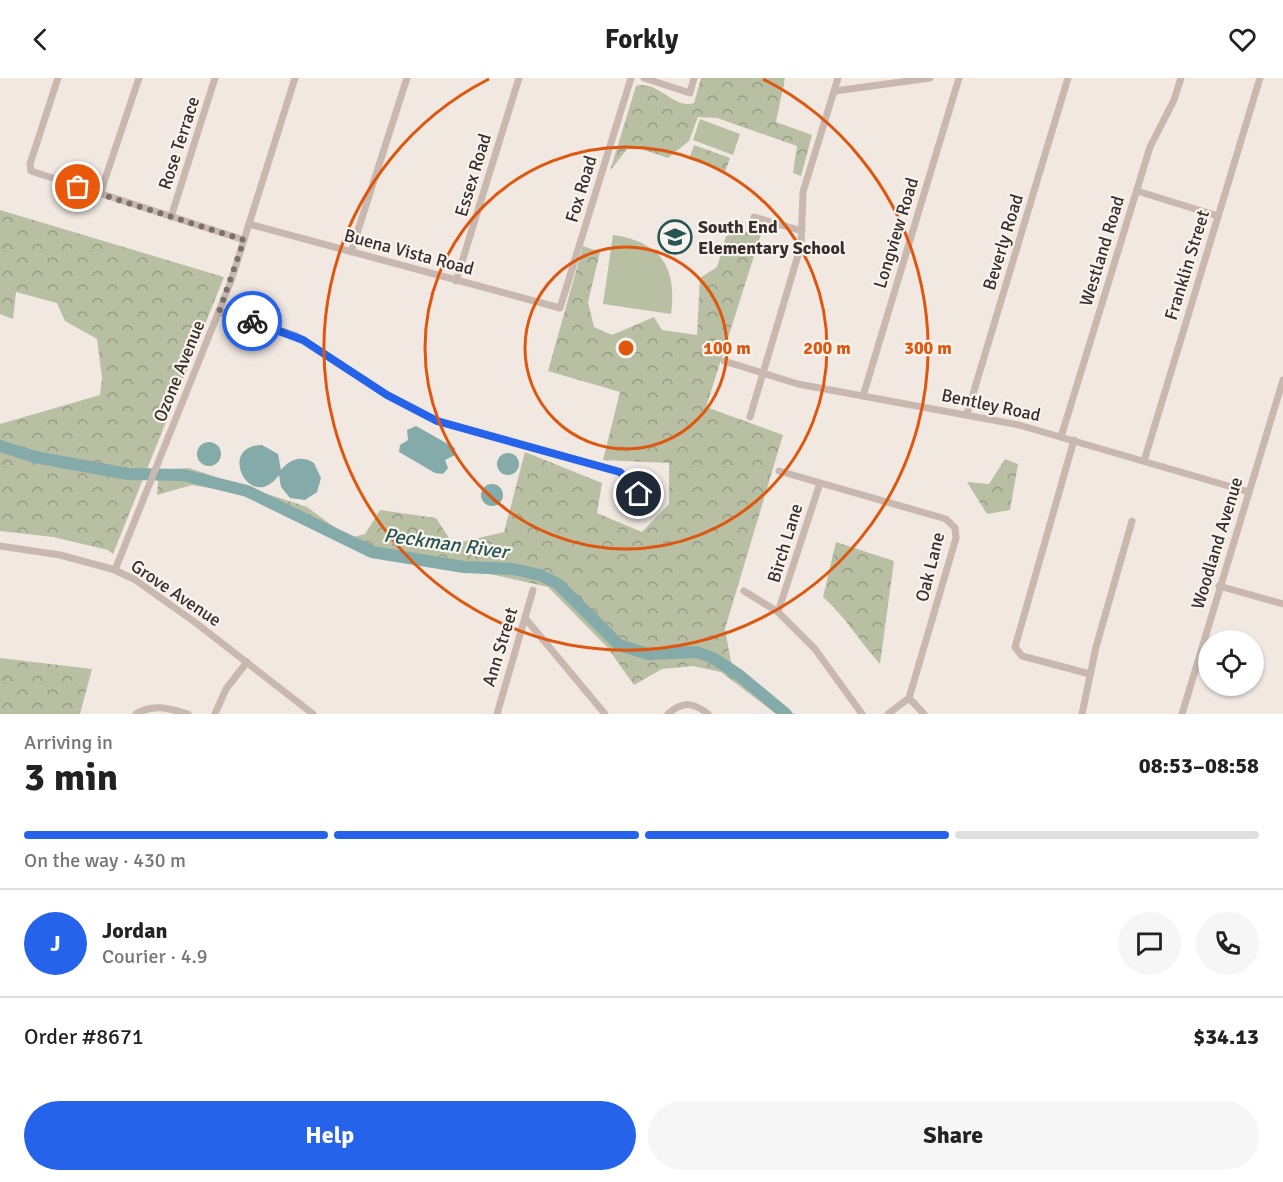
<!DOCTYPE html>
<html lang="en">
<head>
<meta charset="utf-8">
<style>
	body { margin:0; font-family:Signika,sans-serif; background:#f6f6f6; color:#222; height:100vh; display:flex; flex-direction:column; font-size:22px; white-space:nowrap }
	* { box-sizing:border-box; margin:0 }
	p { font-size:20px; color:#767676 }
	.icon { flex:none; width:33px; height:33px; fill:none; stroke:currentColor; stroke-width:2; stroke-linecap:round; stroke-linejoin:round }
	.map { position:relative; height:636px; overflow:hidden }
	.sheet { display:flex; flex-direction:column; background:#fff; flex:1 }
	.sheet>* { flex:none }
	.fabs { position:absolute; left:1198px; top:552px; display:grid; gap:12px }
	.fabs a { display:grid; place-items:center; width:66px; height:66px; border-radius:50%; background:#fff; box-shadow:0 2px 4px #0004; font-size:30px }
	.pin { position:absolute; display:grid; place-items:center; width:51px; height:51px; color:#fff; margin:-26px; border:3px solid #fff; border-radius:50%; box-shadow:0 2px 6px #0007 }
	.courier { position:absolute; display:grid; place-items:center; width:60px; height:60px; margin:-30px; border:4px solid #2563eb; border-radius:50%; background:#fff; color:#222; box-shadow:0 2px 8px #0007 }
	.head em { font-style:normal; font-weight:700 }
	.head div { display:flex; flex-direction:column-reverse }
	.head { display:flex; align-items:center; justify-content:space-between; height:102px; padding:0 24px }
	h1 { font-size:39px; font-weight:700; line-height:45px }
	.bar { display:grid; grid-template-columns:repeat(4,1fr); gap:9px 6px; align-content:center; height:72px; padding:0 24px }
	.bar i { height:8px; border-radius:4px; background:#e0e0e0 }
	.bar .on { background:#2563eb }
	.bar p { grid-column:span 4 }
	.line { display:flex; align-items:center; gap:15px; padding:0 24px; border-top:2px solid #e0e0e0 }
	.line div { flex:1 }
	.round { display:grid; place-items:center; flex:none; width:63px; height:63px; border-radius:32px; background:#f6f6f6 }
	.primary-button { display:flex; gap:12px; margin-top:auto; padding:12px 24px }
	.primary-button a { flex:1; height:69px; border-radius:36px; background:#2563eb; color:#fff; font-size:24px; font-weight:700; line-height:69px; text-align:center }
	.primary-button a+a { background:#f6f6f6; color:#222 }
	header { display:flex; justify-content:space-between; align-items:center; height:78px; padding:0 24px; background:#fff; font-size:27px; font-weight:700 }
	.map>svg:first-child { display:block }
	.green { fill:#b9bfa3 }
	.forest { fill:url(#forest-crowns) }
	.water { fill:#84aba9 }
	.lines { fill:none; stroke-linecap:round; stroke-linejoin:round }
	.river { stroke:#84aba9; stroke-width:12 }
	.minor { stroke:#c8b8af; stroke-width:7 }
	.done { stroke:#79706c; stroke-width:6; stroke-dasharray:0 10.8 }
	.route { stroke:#2563eb; stroke-width:8 }
	.ring { fill:none; stroke:#df570e; stroke-width:3 }
	.labels { text-anchor:middle; stroke-width:4.5; stroke-linejoin:round; paint-order:stroke }
	.street-label { font-size:18px; fill:#382f2c; stroke:#f9f3ee }
	.poi-label { font-size:18px; font-weight:bold; fill:#382f2c; stroke:#f9f3ee; text-anchor:start }
	.water-label { font-size:20px; font-style:italic; fill:#265554; stroke:#f9f3ee }
	.centre { fill:#df570e; stroke:#f9f3ee; stroke-width:3 }
	.ring-label { font-size:18px; text-anchor:middle; font-weight:bold; fill:#df570e; stroke:#f9f3ee; stroke-width:4.5; stroke-linejoin:round; paint-order:stroke }
</style>
</head>
<body>
<header><svg class="icon" aria-label="back" viewBox="0 0 24 24"><path d="M15 5l-7 7 7 7"/></svg>Forkly<svg class="icon" aria-label="heart" viewBox="0 0 24 24"><path d="M12 20l-8-8c-3-5 5-10 8-4 3-6 11-1 8 4z"/></svg></header>
<div class="map">
<svg width="1283" height="636" viewBox="0 0 1283 636">
	<defs>
		<pattern id="forest-crowns" width="20" height="18" patternUnits="userSpaceOnUse" patternTransform="scale(1.5)"><rect width="20" height="18" fill="#b9bfa3"/><path d="M2 6a3 3 0 1 1 6 0M12 15a3 3 0 1 1 6 0" fill="none" stroke="#979c85"/></pattern>
	</defs>
	<rect width="100%" height="100%" fill="#f1e8e2"/>
	<g class="green">
		<polygon points="700,41 740,56 733,77 693,62"/>
		<path d="M613 157C661 164 677 189 671 236L603 226Z"/>
	</g>
	<g class="forest">
		<path d="M701 0H785L776 44 812 57 801 98 793 95 797 68 717 40 698 39 689 63 668 80 638 70 627 71 610 93 636 8C657 1 674 32 694 25Z"/>
		<polygon points="694,67 730,80 725,94 689,81"/>
		<polygon points="0,132 224,199 113,476 108,472 53,459 0,453 0,346 100,317 102,300 97,261 65,243 57,225 16,214 13,241 0,236"/>
		<polygon points="763,150 706,329 783,357 725,551 731,584 794,636 776,636 721,594 693,588 662,591 634,607 607,569 548,509 477,493 365,477 243,416 192,407 157,417 159,392 189,390 307,429 349,460 365,456 380,432 436,440 453,466 504,454 525,374 602,405 597,435 642,454 669,426 669,385 603,382 620,314 548,293 583,168 600,174 588,224 594,249 612,257 654,239 662,252 697,257 700,200 717,189 726,158"/>
		<polygon points="1005,381 1018,386 1010,432 987,436 967,404 989,406"/>
		<path d="M836 464 894 483 880 586C860 564 845 538 823 519Z"/>
		<polygon points="0,580 92,591 80,636 0,636"/>
	</g>
	<g class="water">
		<polygon points="416,348 455,370 455,377 445,382 448,390 443,396 435,395 399,374 400,367 408,362 407,352"/>
		<circle cx="209" cy="376" r="12"/>
		<path d="M262 367 278 376 281 392C290 381 301 377 314 385L321 400 317 414 305 422 290 420 281 409 279 397C250 437 216 367 262 367Z"/>
		<circle cx="508" cy="386" r="11"/>
		<circle cx="492" cy="417" r="11"/>
	</g>
	<g class="lines">
		<polyline class="river" points="0,368 35,379 128,396 183,397 247,413 372,474 464,489 513,491 540,497 558,506 619,567 648,576 697,574 713,580 739,597 786,636"/>
		<g class="minor">
			<polyline points="58,0 30,86 31,93 244,162"/>
			<polyline points="644,0 690,15 694,0"/>
			<polyline points="835,13 930,0"/>
			<polyline points="1137,113 1218,138"/>
			<polyline points="100,116 139,0"/>
			<polyline points="171,139 215,0"/>
			<polyline points="754,139 802,153"/>
			<polyline points="249,146 560,230 631,0"/>
			<polyline points="351,174 407,0"/>
			<polyline points="456,203 519,0"/>
			<polyline points="219,234 295,257 387,317 437,343 620,394 639,416"/>
			<polyline points="724,283 798,306 1019,347 1249,414"/>
			<polyline points="863,318 959,0"/>
			<polyline points="967,336 1068,0"/>
			<polyline points="750,339 801,167 803,114 838,0"/>
			<polyline points="1061,359 1150,69 1174,22 1181,0"/>
			<polyline points="1074,362 1015,569 1022,578 1090,596"/>
			<polyline points="1144,383 1260,0"/>
			<polyline points="779,393 946,441 955,450 956,460 909,620 888,636"/>
			<polyline points="0,468 60,477 112,491 134,501 196,545 313,636"/>
			<polyline points="115,492 231,203 295,0"/>
			<polyline points="1219,508 1283,526"/>
			<polyline points="744,513 778,534 815,571 862,636"/>
			<polyline points="778,534 820,405"/>
			<polyline points="525,540 605,636"/>
			<polyline points="909,620 924,636"/>
			<path d="M136 636C154 625 170 631 188 636"/>
			<polyline points="215,636 226,611 247,584"/>
			<polyline points="497,636 533,512"/>
			<path d="M668 636C683 623 693 624 708 636"/>
			<polyline points="1082,636 1096,569 1132,443"/>
			<polyline points="1182,636 1283,302"/>
		</g>
	</g>
	<g class="lines">
		<polyline class="done" points="78,109 244,162 219,234 252,243"/>
		<polyline class="route" points="252,243 303,262 387,317 437,343 620,394 639,416"/>
	</g>
	<g class="ring">
		<circle cx="626" cy="270" r="101"/>
		<circle cx="626" cy="270" r="201"/>
		<path d="M763 1A302 302 0 1 1 489 1"/>
	</g>
	<defs>
		<symbol id="school-ring" viewBox="-11 -11 22 22"><circle r="9.5" fill="#f9f3ee" stroke="#265554" stroke-width="1.5"/><path d="M0-5L7-2L0 1L-7-2ZM-4 1L0 2.5L4 1V4Q0 6-4 4Z" fill="#265554"/></symbol>
	</defs>
	<g fill-rule="evenodd">
		<use href="#school-ring" x="656" y="140" width="38" height="38"/>
	</g>
	<g class="labels">
		<g class="street-label">
			<text transform="translate(179 65) rotate(-72)" y="6">Rose Terrace</text>
			<text transform="translate(473 97) rotate(-73)" y="6">Essex Road</text>
			<text transform="translate(581 111) rotate(-73)" y="6">Fox Road</text>
			<text transform="translate(896 155) rotate(-73)" y="6">Longview Road</text>
			<text transform="translate(1003 164) rotate(-73)" y="6">Beverly Road</text>
			<text transform="translate(1102 173) rotate(-73)" y="6">Westland Road</text>
			<text transform="translate(409 174) rotate(15)" y="6">Buena Vista Road</text>
			<text transform="translate(1187 187) rotate(-73)" y="6">Franklin Street</text>
			<text transform="translate(179 293) rotate(-68)" y="6">Ozone Avenue</text>
			<text transform="translate(991 327) rotate(12)" y="6">Bentley Road</text>
			<text transform="translate(785 465) rotate(-73)" y="6">Birch Lane</text>
			<text transform="translate(1217 465) rotate(-73)" y="6">Woodland Avenue</text>
			<text transform="translate(930 489) rotate(-76)" y="6">Oak Lane</text>
			<text transform="translate(176 515) rotate(34)" y="6">Grove Avenue</text>
			<text transform="translate(500 569) rotate(-73)" y="6">Ann Street</text>
		</g>
		<g class="poi-label">
			<text x="698" y="155">South End<tspan x="698" dy="21">Elementary School</tspan></text>
		</g>
		<g class="water-label">
			<text transform="translate(446 465) rotate(8)" y="7">Peckman River</text>
		</g>
	</g>
	<circle cx="626" cy="270" r="9" class="centre"/>
	<g class="ring-label">
		<text x="727" y="276">100 m</text>
		<text x="827" y="276">200 m</text>
		<text x="928" y="276">300 m</text>
	</g>
</svg>
<div class="fabs">
<a><svg class="icon" aria-label="locate" viewBox="0 0 24 24"><circle cx="12" cy="12" r="6"/><path d="M12 2v4M12 18v4M2 12h4M18 12h4"/></svg></a>
</div>
<div class="pin" style="left:78px;top:109px;background:#ea580c"><svg class="icon" aria-label="bag" viewBox="0 0 24 24"><path d="M5 8h14l-1 12H6zM9 8a3 3 0 0 1 6 0"/></svg></div>
<div class="pin" style="left:639px;top:416px;background:#1f2937"><svg class="icon" aria-label="home" viewBox="0 0 24 24"><path d="M3 11l9-7 9 7M6 9v11h12V9"/></svg></div>
<div class="courier" style="left:252px;top:243px"><svg class="icon" aria-label="bike" viewBox="0 0 24 24"><circle cx="6" cy="16" r="4"/><circle cx="18" cy="16" r="4"/><path d="M6 16l4-8h5l3 8M10 8l3 8H6M13 5h3"/></svg></div>
</div>
<section class="sheet">
<div class="head"><div><h1>3 min</h1><p>Arriving in</p></div><em>08:53–08:58</em></div>
<div class="bar"><i class="on"></i><i class="on"></i><i class="on"></i><i></i><p>On the way · 430 m</p></div>
<div class="line" style="height:108px"><b class="round" style="background:#2563eb;color:#fff">J</b><div><b>Jordan</b><p>Courier · 4.9</p></div><a class="round"><svg class="icon" aria-label="chat" viewBox="0 0 24 24"><path d="M4 5h16v11H9l-5 4z"/></svg></a><a class="round"><svg class="icon" aria-label="phone" viewBox="0 0 24 24"><path d="M5 4h4l2 5-3 2q2 4 5 5l2-3 5 2v4C11 20 4 13 5 4z"/></svg></a></div>
<div class="line" style="height:78px"><div>Order #8671</div><b>$34.13</b></div>
<div class="primary-button"><a>Help</a><a>Share</a></div>
</section>
</body>
</html>
